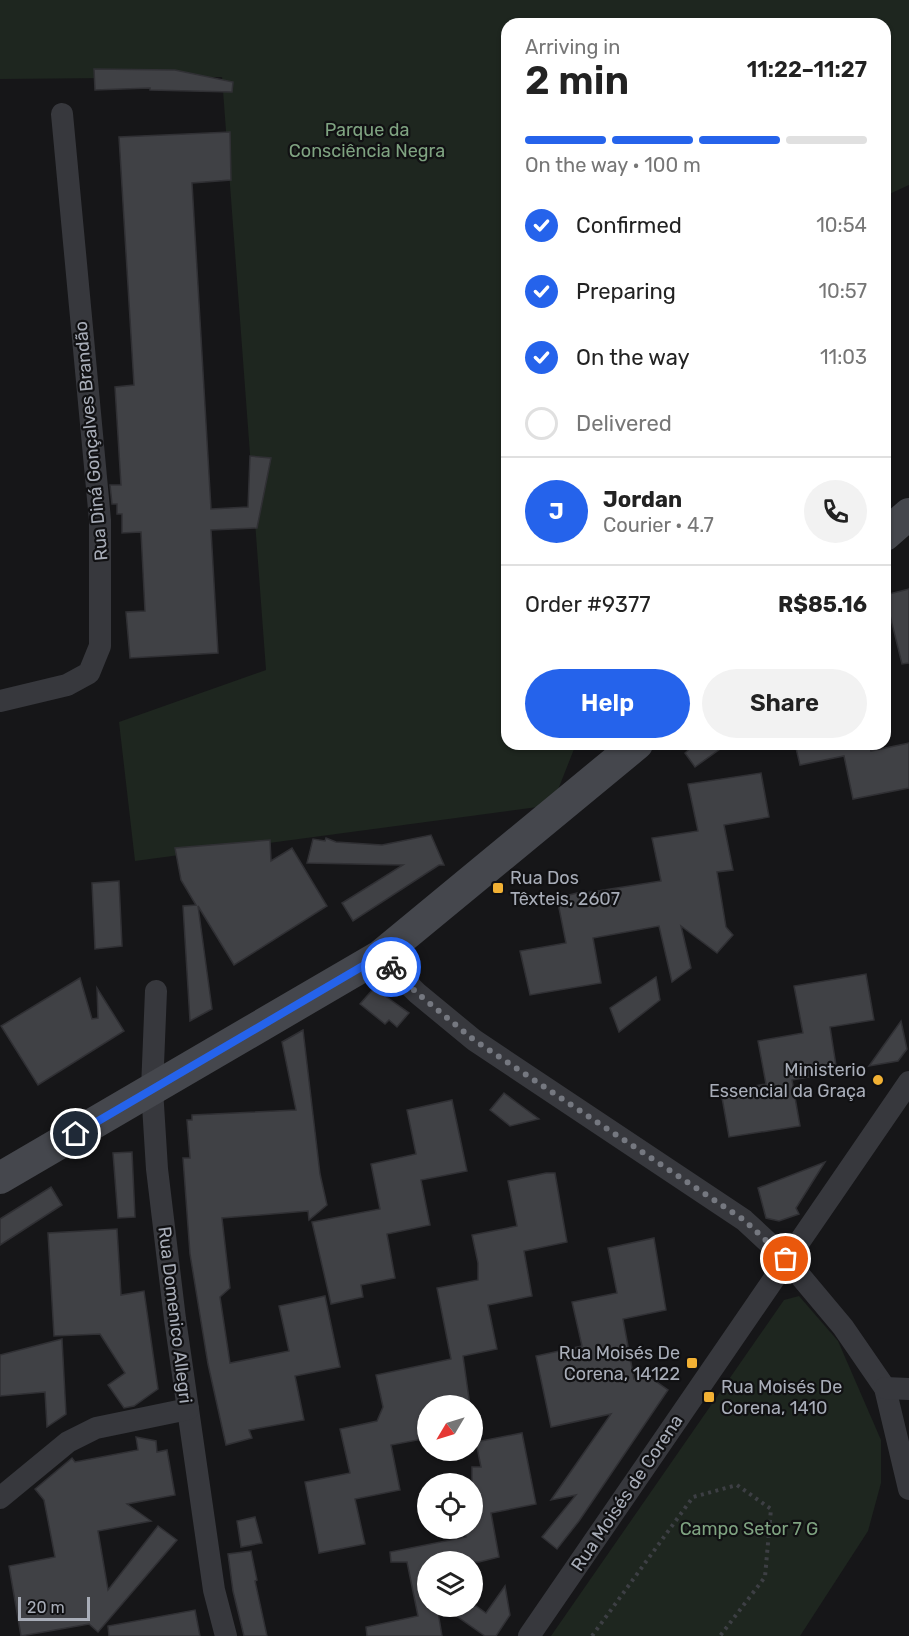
<!DOCTYPE html>
<html lang="en">
<head>
<meta charset="utf-8">
<style>
	body { margin:0; font-family:Rubik,sans-serif; background:#f2f2f2; color:#222; height:100vh; display:flex; flex-direction:column; font-size:22px; white-space:nowrap }
	* { box-sizing:border-box; margin:0 }
	p { font-size:20px; color:#767676 }
	.icon { flex:none; width:33px; height:33px; fill:none; stroke:currentColor; stroke-width:2; stroke-linecap:round; stroke-linejoin:round }
	.map { position:relative; flex:1; overflow:hidden }
	.sheet { position:absolute; left:501px; top:18px; width:390px; height:732px; display:flex; flex-direction:column; background:#fff; border-radius:18px; box-shadow:0 2px 4px #0004 }
	.sheet>* { flex:none }
	.needle { width:39px; rotate:232deg }
	.tools { position:absolute; left:417px; top:1395px; display:grid; gap:12px }
	.tools a { display:grid; place-items:center; width:66px; height:66px; border-radius:50%; background:#fff; box-shadow:0 2px 4px #0004; font-size:30px }
	.scale { position:absolute; left:18px; bottom:15px; width:72px; box-sizing:border-box; padding-left:6px; border:3px solid #a8adb8; border-top:0; font-size:16px; line-height:21px; white-space:nowrap; color:#a8adb8; -webkit-text-stroke:4px #111113; paint-order:stroke }
	.pin { position:absolute; display:grid; place-items:center; width:51px; height:51px; color:#fff; margin:-26px; border:3px solid #fff; border-radius:50%; box-shadow:0 2px 6px #0007 }
	.courier { position:absolute; display:grid; place-items:center; width:60px; height:60px; margin:-30px; border:4px solid #2563eb; border-radius:50%; background:#fff; color:#222; box-shadow:0 2px 8px #0007 }
	.summary em { font-style:normal; font-weight:600 }
	.summary div { display:flex; flex-direction:column-reverse }
	.summary { display:flex; align-items:center; justify-content:space-between; height:102px; padding:0 24px }
	h1 { font-size:39px; font-weight:600; line-height:45px }
	.bar { display:grid; grid-template-columns:repeat(4,1fr); gap:9px 6px; align-content:center; height:72px; padding:0 24px }
	.bar i { height:8px; border-radius:4px; background:#e0e0e0 }
	.bar .current { background:#2563eb }
	.bar p { grid-column:span 4 }
	.line { display:flex; align-items:center; gap:15px; padding:0 24px; border-top:2px solid #e0e0e0 }
	.line div { flex:1 }
	.round { display:grid; place-items:center; flex:none; width:63px; height:63px; border-radius:32px; background:#f2f2f2 }
	ol { padding:0 24px; list-style:none }
	li { display:flex; align-items:center; gap:18px; height:66px }
	li p { margin-inline-start:auto }
	li .icon { padding:6px; border-radius:50%; background:#2563eb; color:#fff; stroke-width:4 }
	li:last-child { color:#767676 }
	li i { width:33px; height:33px; border:3px solid #e0e0e0; border-radius:50% }
	.primary-button { display:flex; gap:12px; margin-top:auto; padding:12px 24px }
	.primary-button a { flex:1; height:69px; border-radius:36px; background:#2563eb; color:#fff; font-size:24px; font-weight:600; line-height:69px; text-align:center }
	.primary-button a+a { background:#f2f2f2; color:#222 }
	.map>svg:first-child { display:block }
	.green { fill:#1e261f }
	.building { fill:#404145; stroke:#303034; stroke-width:1.5 }
	.lines { fill:none; stroke-linecap:round; stroke-linejoin:round }
	.path { stroke:#3d3f44; stroke-width:4; stroke-dasharray:3 4.5; stroke-linecap:butt }
	.street { stroke:#37383d; stroke-width:22 }
	.secondary { stroke:#45474d; stroke-width:32 }
	.done { stroke:#757880; stroke-width:6; stroke-dasharray:0 10.8 }
	.route { stroke:#2563eb; stroke-width:8 }
	.poi-dot { fill:#f2b134; stroke:#111113; stroke-width:2 }
	.labels { text-anchor:middle; stroke-width:4.5; stroke-linejoin:round; paint-order:stroke }
	.park-label { font-size:18px; fill:#7fa381; stroke:#111113 }
	.street-label { font-size:18px; fill:#a8adb8; stroke:#111113 }
	.poi-label { font-size:18px; fill:#a8adb8; stroke:#111113; text-anchor:start }
</style>
</head>
<body>
<div class="map">
<svg width="909" height="1636" viewBox="0 0 909 1636">
	<rect width="100%" height="100%" fill="#161618"/>
	<g class="green">
		<polygon points="0,0 909,0 909,185 885,196 885,24 507,24 507,744 576,744 552,805 135,861 119,722 266,670 222,77 0,79"/>
		<polygon points="799,1296 838,1341 881,1440 881,1483 868,1531 800,1636 551,1636 784,1300"/>
	</g>
	<g class="building">
		<polygon points="94,69 175,70 233,82 232,92 150,90 150,88 95,90"/>
		<polygon points="230,132 231,180 192,183 211,509 248,507 250,456 271,458 257,528 211,530 218,653 130,658 126,612 145,611 141,532 122,533 122,514 117,514 117,504 112,504 110,485 121,485 115,387 134,385 119,137"/>
		<polygon points="909,589 909,663 902,664 885,595"/>
		<polygon points="909,743 909,788 853,799 844,756 800,765 795,744 869,744 871,751"/>
		<polygon points="695,744 727,744 695,767 685,753"/>
		<polygon points="761,773 769,817 724,825 733,870 717,872 726,927 733,935 717,953 681,926 691,968 672,982 659,926 593,938 601,983 530,995 520,951 566,943 557,898 585,891 585,893 661,881 652,838 698,831 688,784"/>
		<polygon points="431,835 444,865 439,865 353,921 342,903 403,865 307,863 313,839 325,841 326,838 336,842 382,845"/>
		<polygon points="270,840 271,861 292,848 327,906 234,965 198,906 212,1009 190,1021 183,906 196,905 181,880 175,848"/>
		<polygon points="119,881 122,946 95,949 92,883"/>
		<polygon points="866,974 874,1020 830,1027 837,1072 792,1080 800,1126 729,1137 721,1092 766,1084 758,1041 803,1033 794,986"/>
		<polygon points="656,977 660,1000 619,1032 610,1008"/>
		<polygon points="80,978 92,1019 98,1018 97,988 124,1031 38,1085 1,1026"/>
		<polygon points="374,988 409,1013 397,1027 389,1020 385,1024 360,1004"/>
		<polygon points="901,1021 907,1049 898,1061 869,1066"/>
		<polygon points="303,1030 320,1174 327,1205 309,1220 308,1211 222,1218 230,1288 220,1297 230,1363 289,1351 279,1306 325,1296 340,1367 295,1376 304,1420 249,1430 252,1438 226,1445 208,1364 190,1254 183,1158 190,1158 187,1120 192,1120 192,1115 296,1110 282,1042"/>
		<polygon points="504,1093 516,1102 539,1119 510,1126 490,1110"/>
		<polygon points="452,1100 467,1171 421,1180 430,1225 387,1234 395,1278 361,1285 363,1297 331,1304 312,1222 380,1209 371,1164 416,1154 407,1110"/>
		<polygon points="132,1152 135,1217 118,1218 113,1153"/>
		<polygon points="825,1162 796,1208 799,1214 779,1221 766,1218 758,1188"/>
		<polygon points="546,1173 555,1173 567,1242 524,1251 532,1296 488,1305 497,1349 463,1356 470,1406 428,1406 428,1438 391,1445 400,1490 355,1499 365,1544 319,1553 305,1482 350,1473 340,1429 377,1421 383,1407 376,1375 451,1359 437,1288 478,1280 478,1263 472,1235 517,1226 508,1181"/>
		<polygon points="51,1187 62,1205 0,1245 0,1219"/>
		<polygon points="117,1229 121,1295 144,1291 158,1389 134,1406 124,1408 108,1385 125,1373 100,1334 54,1336 48,1233"/>
		<polygon points="654,1238 666,1310 623,1319 634,1379 651,1378 668,1390 579,1521 557,1549 542,1537 576,1495 551,1500 611,1414 551,1427 536,1356 582,1346 572,1302 617,1293 608,1248"/>
		<polygon points="62,1339 66,1414 47,1427 45,1392 0,1396 0,1355"/>
		<polygon points="522,1433 536,1504 491,1513 499,1557 479,1562 428,1562 428,1606 437,1606 442,1636 367,1636 366,1627 418,1616 407,1562 391,1562 390,1552 466,1537 464,1528 472,1528 472,1467 481,1467 476,1442"/>
		<polygon points="136,1437 156,1441 157,1452 167,1450 175,1495 127,1504 151,1521 98,1531 108,1590 158,1526 177,1540 98,1632 89,1624 21,1636 9,1566 55,1557 44,1500 35,1489 72,1458 75,1462 138,1450"/>
		<polygon points="255,1517 262,1543 241,1547 237,1521"/>
		<polygon points="251,1551 257,1580 255,1581 267,1636 244,1636 233,1591 228,1554"/>
		<polygon points="505,1586 510,1615 496,1636 485,1636 442,1606 476,1606 486,1613"/>
		<polygon points="195,1610 200,1636 109,1636 108,1626"/>
	</g>
	<g class="lines">
		<polyline class="path" points="592,1636 693,1497 737,1485 771,1509 765,1577 720,1636"/>
		<g class="street">
			<polyline points="0,701 67,685 89,673 100,646 100,520 62,114"/>
			<polyline points="380,956 417,993 474,1040 744,1220 786,1259 843,1327 885,1388 909,1489"/>
			<polyline points="156,991 152,1089 157,1169 175,1319 214,1590 226,1636"/>
			<polyline points="885,1388 909,1389"/>
			<polyline points="0,1498 68,1442 96,1428 188,1409"/>
			<polyline points="529,1636 909,1082"/>
		</g>
		<g class="secondary">
			<polyline points="885,535 909,514"/>
			<polyline points="0,1178 380,956 637,744"/>
		</g>
	</g>
	<g class="lines">
		<polyline class="done" points="391,967 417,993 474,1040 744,1220 786,1259"/>
		<polyline class="route" points="76,1134 380,956 391,967"/>
	</g>
	<g class="poi-dot">
		<rect x="492" y="882" width="12" height="12" rx="3"/>
		<circle cx="878" cy="1080" r="6"/>
		<rect x="686" y="1357" width="12" height="12" rx="3"/>
		<rect x="703" y="1391" width="12" height="12" rx="3"/>
	</g>
	<g class="labels">
		<g class="park-label">
			<text x="367" y="136">Parque da<tspan x="367" dy="21">Consciência Negra</tspan></text>
			<text x="749" y="1535">Campo Setor 7 G</text>
		</g>
		<g class="street-label">
			<text transform="translate(91 441) rotate(-95)" y="6">Rua Diná Gonçalves Brandão</text>
			<text transform="translate(175 1315) rotate(83)" y="6">Rua Domenico Allegri</text>
			<text transform="translate(627 1493) rotate(-56)" y="6">Rua Moisés de Corena</text>
		</g>
		<g class="poi-label">
			<text x="510" y="884">Rua Dos<tspan x="510" dy="21">Têxteis, 2607</tspan></text>
			<text x="866" y="1076" text-anchor="end">Ministerio<tspan x="866" dy="21">Essencial da Graça</tspan></text>
			<text x="680" y="1359" text-anchor="end">Rua Moisés De<tspan x="680" dy="21">Corena, 14122</tspan></text>
			<text x="721" y="1393">Rua Moisés De<tspan x="721" dy="21">Corena, 1410</tspan></text>
		</g>
	</g>
</svg>
<div class="tools">
<a><svg class="needle" viewBox="-14 -14 28 28"><path d="M0-13l5 13h-10z" fill="#e53935"/><path d="M0 13l5-13h-10z" fill="#767676"/></svg></a>
<a><svg class="icon" aria-label="locate" viewBox="0 0 24 24"><circle cx="12" cy="12" r="6"/><path d="M12 2v4M12 18v4M2 12h4M18 12h4"/></svg></a>
<a><svg class="icon" aria-label="layers" viewBox="0 0 24 24"><path d="M12 4l9 5-9 5-9-5zM3 14l9 5 9-5"/></svg></a>
</div>
<div class="scale">20 m</div>
<div class="pin" style="left:786px;top:1259px;background:#ea580c"><svg class="icon" aria-label="bag" viewBox="0 0 24 24"><path d="M5 8h14l-1 12H6zM9 8a3 3 0 0 1 6 0"/></svg></div>
<div class="pin" style="left:76px;top:1134px;background:#1f2937"><svg class="icon" aria-label="home" viewBox="0 0 24 24"><path d="M3 11l9-7 9 7M6 9v11h12V9"/></svg></div>
<div class="courier" style="left:391px;top:967px"><svg class="icon" aria-label="bike" viewBox="0 0 24 24"><circle cx="6" cy="16" r="4"/><circle cx="18" cy="16" r="4"/><path d="M6 16l4-8h5l3 8M10 8l3 8H6M13 5h3"/></svg></div>
<section class="sheet">
<div class="summary"><div><h1>2 min</h1><p>Arriving in</p></div><em>11:22–11:27</em></div>
<div class="bar"><i class="current"></i><i class="current"></i><i class="current"></i><i></i><p>On the way · 100 m</p></div>
<ol>
<li><svg class="icon" aria-label="check" viewBox="0 0 24 24"><path d="M5 12l5 5 9-10"/></svg>Confirmed<p>10:54</p></li>
<li><svg class="icon" aria-label="check" viewBox="0 0 24 24"><path d="M5 12l5 5 9-10"/></svg>Preparing<p>10:57</p></li>
<li><svg class="icon" aria-label="check" viewBox="0 0 24 24"><path d="M5 12l5 5 9-10"/></svg>On the way<p>11:03</p></li>
<li><i></i>Delivered</li>
</ol>
<div class="line" style="height:108px"><b class="round" style="background:#2563eb;color:#fff">J</b><div><b>Jordan</b><p>Courier · 4.7</p></div><a class="round"><svg class="icon" aria-label="phone" viewBox="0 0 24 24"><path d="M5 4h4l2 5-3 2q2 4 5 5l2-3 5 2v4C11 20 4 13 5 4z"/></svg></a></div>
<div class="line" style="height:78px"><div>Order #9377</div><b>R$85.16</b></div>
<div class="primary-button"><a>Help</a><a>Share</a></div>
</section>
</div>
</body>
</html>
